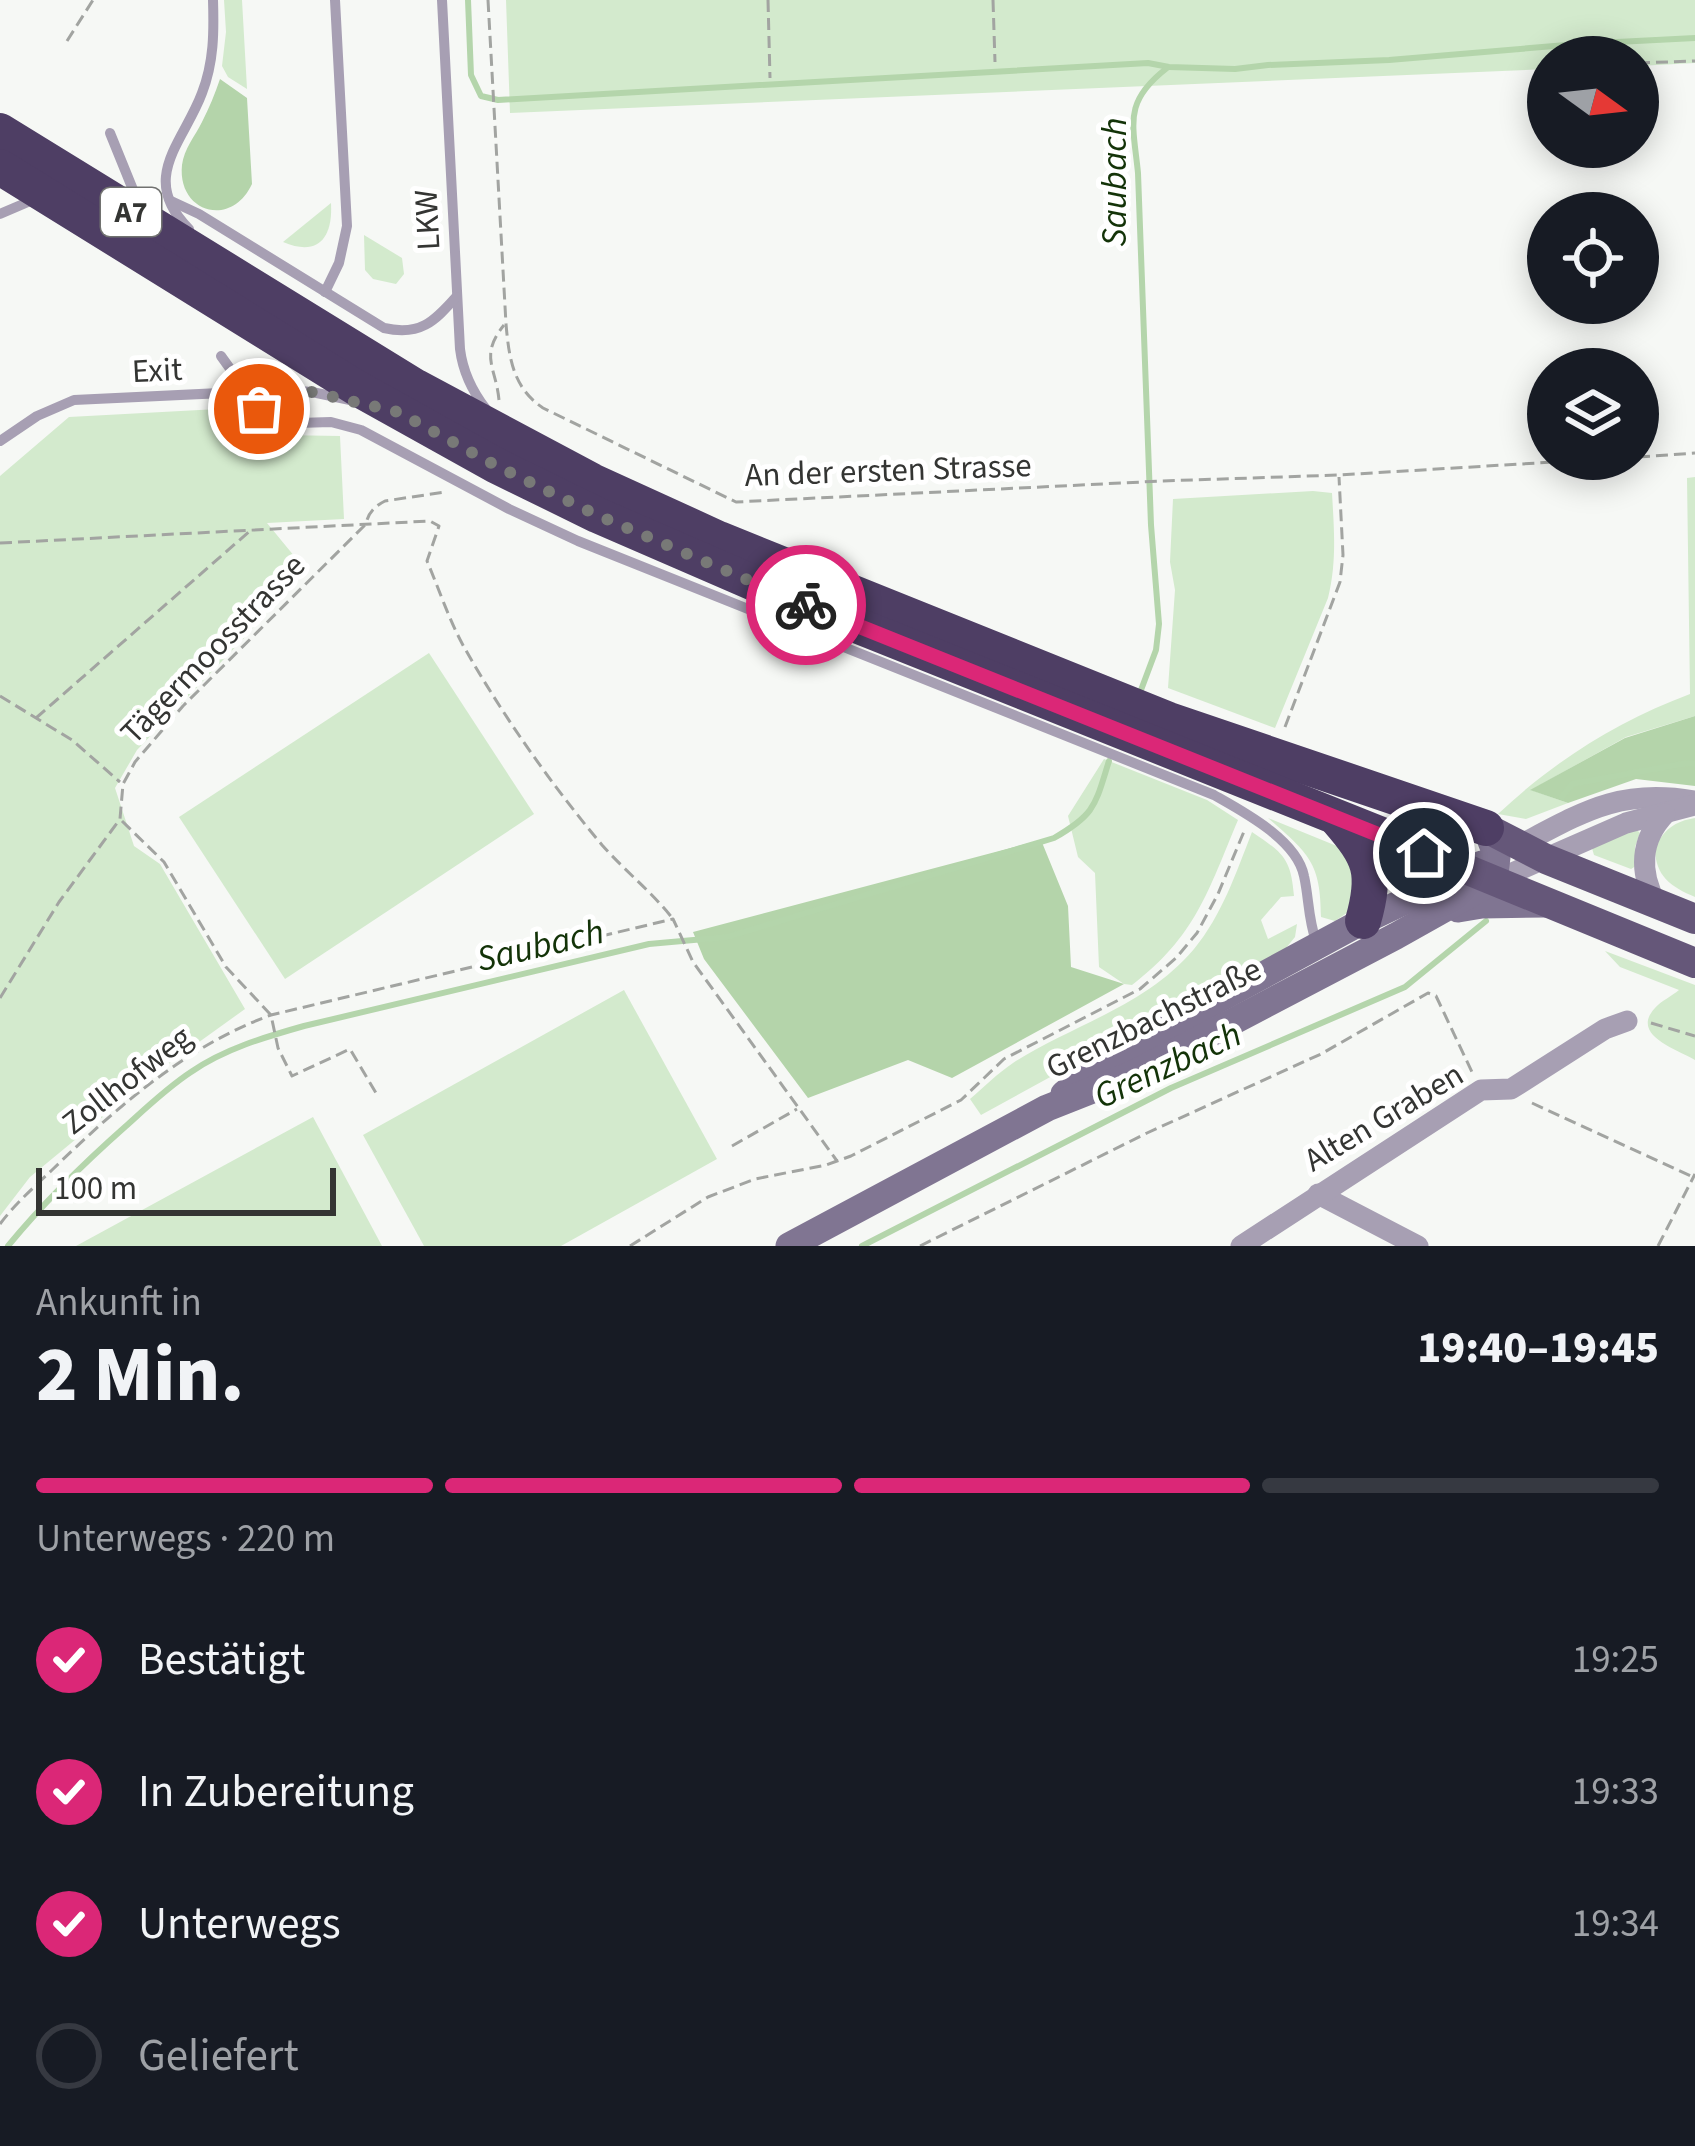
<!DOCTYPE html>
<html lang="de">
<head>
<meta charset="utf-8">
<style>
	body { margin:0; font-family:"Source Sans 3",sans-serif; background:#242831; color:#f1f3f6; height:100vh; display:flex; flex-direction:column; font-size:45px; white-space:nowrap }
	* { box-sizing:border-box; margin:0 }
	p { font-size:39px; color:#9ea1a6 }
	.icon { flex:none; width:66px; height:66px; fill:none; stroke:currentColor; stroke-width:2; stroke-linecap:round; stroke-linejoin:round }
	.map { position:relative; height:1246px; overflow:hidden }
	.drawer { display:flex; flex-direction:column; background:#171b24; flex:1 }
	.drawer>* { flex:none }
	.needle { width:78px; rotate:105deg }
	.controls { position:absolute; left:1527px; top:36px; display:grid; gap:24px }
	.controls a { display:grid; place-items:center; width:132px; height:132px; border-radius:50%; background:#171b24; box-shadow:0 6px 30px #0003; font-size:60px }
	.scale { position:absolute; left:36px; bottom:30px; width:300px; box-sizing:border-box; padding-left:12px; border:6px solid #343533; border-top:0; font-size:33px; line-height:42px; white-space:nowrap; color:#343533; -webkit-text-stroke:9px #fff; paint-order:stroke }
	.pin { position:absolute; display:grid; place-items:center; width:102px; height:102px; color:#fff; margin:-51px; border:6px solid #fff; border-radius:50%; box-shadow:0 3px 12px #0007 }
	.courier { position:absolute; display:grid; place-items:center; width:120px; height:120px; margin:-60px; border:9px solid #db2777; border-radius:50%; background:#fff; color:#222; box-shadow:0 3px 15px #0007 }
	.headline em { font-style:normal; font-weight:800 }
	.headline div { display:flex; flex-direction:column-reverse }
	.headline { display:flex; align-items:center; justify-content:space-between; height:204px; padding:0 36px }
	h1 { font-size:78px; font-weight:800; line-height:90px }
	.bar { display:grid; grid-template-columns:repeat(4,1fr); gap:18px 12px; align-content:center; height:144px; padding:0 36px }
	.bar i { height:15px; border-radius:9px; background:#363941 }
	.bar .current { background:#db2777 }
	.bar p { grid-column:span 4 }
	ol { padding:0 36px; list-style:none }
	li { display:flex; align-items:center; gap:36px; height:132px }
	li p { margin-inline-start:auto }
	li .icon { padding:12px; border-radius:50%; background:#db2777; color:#fff; stroke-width:4 }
	li:last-child { color:#9ea1a6 }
	li i { width:66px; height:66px; border:6px solid #363941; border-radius:50% }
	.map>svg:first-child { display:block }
	.green { fill:#d3eacd }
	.forest { fill:#b4d4aa }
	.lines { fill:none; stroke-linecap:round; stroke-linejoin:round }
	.stream { stroke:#b4d5ab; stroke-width:6 }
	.path { stroke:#a2a4a1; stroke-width:3; stroke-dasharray:12 6; stroke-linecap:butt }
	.lane { stroke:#a79fb3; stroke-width:10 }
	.street { stroke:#a79fb3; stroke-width:21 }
	.secondary { stroke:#807592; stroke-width:27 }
	.primary { stroke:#655779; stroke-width:30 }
	.highway { stroke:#4e3e64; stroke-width:36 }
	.done { stroke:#787977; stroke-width:12; stroke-dasharray:0 21.6 }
	.route { stroke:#db2777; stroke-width:15 }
	.labels { text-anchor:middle; stroke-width:10; stroke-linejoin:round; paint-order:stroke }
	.shield { fill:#fff; stroke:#717270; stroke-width:3 }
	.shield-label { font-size:30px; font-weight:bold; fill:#343533 }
	.street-label { font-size:33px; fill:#343533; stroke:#fff }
	.water-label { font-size:36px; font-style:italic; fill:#133308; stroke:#fff }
</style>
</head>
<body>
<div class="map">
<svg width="1695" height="1246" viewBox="0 0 1695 1246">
	<rect width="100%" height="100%" fill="#f6f8f5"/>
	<g class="green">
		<polygon points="224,0 242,0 247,89 228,77 222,66 226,32"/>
		<polygon points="506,0 1695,0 1695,63 1638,66 1638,57 1548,57 1548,69 510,113"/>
		<path d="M331 203C333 238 318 257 283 242Z"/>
		<polygon points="364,235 402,258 404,274 396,284 373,279 365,270"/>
		<polygon points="218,409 281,435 340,436 344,519 267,523 304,568 245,637 137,750 115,788 134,846 160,864 245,1009 156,1073 30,1177 0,1216 0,476 69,417"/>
		<path d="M1695 477V716L1626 737 1531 790 1568 803 1526 819 1498 814C1554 761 1618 721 1690 694L1687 478Z"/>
		<path d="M1313 491 1332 493C1334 529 1337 562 1328 598L1275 728 1168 688 1175 590 1170 562 1173 499Z"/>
		<polygon points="429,653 534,814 285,979 179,817"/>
		<path d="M1104 759 1207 800 1238 820C1208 891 1196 936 1132 985L1124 984 1099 967 1095 873 1078 857 1068 816Z"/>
		<path d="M1268 818 1349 851 1357 906 1335 921 1321 917C1321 862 1308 853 1268 818Z"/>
		<path d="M1695 818V897C1671 887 1655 876 1655 848 1663 830 1675 821 1695 818Z"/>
		<polygon points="1636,829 1640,833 1635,847 1636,866 1631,869 1594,855 1591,845"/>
		<path d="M1252 832C1283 853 1291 858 1294 896L1281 897 1261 920 1268 939 1297 924 1295 937 1286 948 981 1115 970 1099C984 1087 998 1073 1013 1063 1074 1024 1146 1006 1194 949 1222 915 1236 873 1252 832Z"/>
		<path d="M1605 951 1695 985V1060C1676 1049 1630 1035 1655 1008 1661 1001 1672 996 1679 990L1620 967Z"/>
		<polygon points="624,990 717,1159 561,1246 424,1246 363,1135"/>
		<polygon points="313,1117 382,1246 76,1246"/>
	</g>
	<g class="forest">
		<path d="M220 79 247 98 252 184C231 229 177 212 182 165 184 149 195 136 202 122 209 108 215 94 220 79Z"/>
		<polygon points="1695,716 1695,786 1636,779 1568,803 1530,790 1625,738"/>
		<polygon points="1041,840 1068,906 1071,967 1124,984 952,1078 908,1060 808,1098 704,959 693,932"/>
	</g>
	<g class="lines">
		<g class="stream">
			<polyline points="468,0 471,75 481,96 498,100 1148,63 1169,67 1235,69 1268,65 1389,60 1578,44 1695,38"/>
			<path d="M1141 690 1156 650 1159 624 1151 525 1138 173C1133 123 1123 102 1167 68"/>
			<polyline points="1562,797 1572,784 1687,763 1695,764"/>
			<path d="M8 1246C44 1202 83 1164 126 1126 147 1107 168 1087 191 1072 224 1049 265 1037 304 1026L649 944 727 937 1054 838C1096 814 1095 805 1109 761"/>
			<polyline points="862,1246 1171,1088 1405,987 1486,921"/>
		</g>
		<g class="path">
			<path d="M488 0 506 324C509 358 513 388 543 408L736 502 1162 481 1339 475 1603 459"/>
			<polyline points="768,0 770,78"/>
			<polyline points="993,0 995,62"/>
			<polyline points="67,41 93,0"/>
			<polyline points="1638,63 1695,61"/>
			<path d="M499 400C496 367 479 356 504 325"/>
			<polyline points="1638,457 1695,453"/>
			<path d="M0 543 430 521 439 526 427 561C439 589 449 620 464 647 503 716 551 784 602 845 625 871 652 892 673 919"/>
			<polyline points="0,696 72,740 120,782"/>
			<polyline points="36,718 251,530"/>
			<polyline points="1285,727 1340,582 1343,555 1339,477"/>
			<polyline points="122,821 164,862 226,967 271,1015 278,1048 292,1076 350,1049 376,1093"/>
			<path d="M0 998 59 902 120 819 123 784 135 762 183 706 366 524C368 513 375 506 385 501L445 492"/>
			<polyline points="1651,1023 1695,1036"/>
			<polyline points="1532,1103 1695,1178"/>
			<polyline points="732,1146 797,1109"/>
			<path d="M0 1224C15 1204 34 1187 52 1170 116 1108 186 1046 271 1015L673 919 693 962 837 1161"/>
			<polyline points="630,1246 708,1197 755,1179 826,1165 851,1156 961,1100 1004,1059 1140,989 1176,958 1197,933 1218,894 1245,829"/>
			<polyline points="920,1246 1147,1133 1321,1054 1428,993 1436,996 1472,1072"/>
			<polyline points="1658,1246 1695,1174"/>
		</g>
		<g class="lane">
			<path d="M442 0 460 349C463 373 472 391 486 409"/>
			<polyline points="110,133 138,202"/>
			<path d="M171 201 199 214 384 328C420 336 434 322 456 297"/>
			<polyline points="0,214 35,199"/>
			<path d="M189 229C138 178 184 142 202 93 214 62 214 32 213 0"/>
			<polyline points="325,292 339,263 347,226 335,0"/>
			<path d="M221 356 259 409 271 418 298 423 331 422 361 430 509 509 578 541 1214 795C1244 812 1297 840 1304 876 1309 898 1308 919 1316 941"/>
			<polyline points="0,441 37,416 74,400 285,390 312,392 350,400"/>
		</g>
		<g class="street">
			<path d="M1520 845C1583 812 1620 788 1694 801"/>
			<polyline points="1494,881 1626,823 1695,805"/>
			<path d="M1656 903C1639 872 1640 840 1665 814"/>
			<polyline points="1318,1194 1418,1246"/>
			<polyline points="1241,1246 1481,1090 1511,1089 1605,1029 1627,1021"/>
		</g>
		<g class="secondary">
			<polyline points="1458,909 1482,905 1546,904"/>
			<polyline points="1064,1094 1103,1062 1363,921 1482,864"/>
			<polyline points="789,1246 1047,1108 1133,1074 1396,936 1494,881 1497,857 1486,828"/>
		</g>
		<g class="primary">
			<polyline points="1486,828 1546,859 1695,919"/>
			<polyline points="1439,858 1695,963"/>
		</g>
		<g class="highway">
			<polyline points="0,131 416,387 592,481 719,539 1169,720 1486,828"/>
			<polyline points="0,167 355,387 495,465 597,515 791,599 1439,858"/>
			<path d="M1338 820C1370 857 1377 872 1363 921"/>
		</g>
	</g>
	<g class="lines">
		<polyline class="done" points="259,409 247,391 312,392 398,412 495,465 597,515 806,605"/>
		<polyline class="route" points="806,605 1424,853"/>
	</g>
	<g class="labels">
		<rect class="shield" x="101" y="188" width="60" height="48" rx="9"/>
		<g class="shield-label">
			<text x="131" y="222">A7</text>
		</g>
		<g class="street-label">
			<text transform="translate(426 220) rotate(-93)" y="12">LKW</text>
			<text transform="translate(157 369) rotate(-3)" y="12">Exit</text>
			<text transform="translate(888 469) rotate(-2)" y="12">An der ersten Strasse</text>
			<text transform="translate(212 648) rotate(-46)" y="12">Tägermoosstrasse</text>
			<text transform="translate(1153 1017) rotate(-26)" y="12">Grenzbachstraße</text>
			<text transform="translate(126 1079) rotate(-38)" y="12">Zollhofweg</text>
			<text transform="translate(1383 1116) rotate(-31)" y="12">Alten Graben</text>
		</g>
		<g class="water-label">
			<text transform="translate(1113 182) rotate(-90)" y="13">Saubach</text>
			<text transform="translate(540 944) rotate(-13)" y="13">Saubach</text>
			<text transform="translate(1167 1064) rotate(-25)" y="13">Grenzbach</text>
		</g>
	</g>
</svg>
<div class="controls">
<a><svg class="needle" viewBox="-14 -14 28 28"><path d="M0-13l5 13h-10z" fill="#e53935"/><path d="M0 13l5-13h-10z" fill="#9ea1a6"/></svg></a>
<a><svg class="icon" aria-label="locate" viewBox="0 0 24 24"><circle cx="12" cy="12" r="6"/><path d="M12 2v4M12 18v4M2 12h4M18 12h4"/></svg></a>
<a><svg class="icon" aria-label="layers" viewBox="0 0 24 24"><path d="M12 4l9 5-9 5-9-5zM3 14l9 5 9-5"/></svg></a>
</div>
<div class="scale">100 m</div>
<div class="pin" style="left:259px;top:409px;background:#ea580c"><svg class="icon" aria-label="bag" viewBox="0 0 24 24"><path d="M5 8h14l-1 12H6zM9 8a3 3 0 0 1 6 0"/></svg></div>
<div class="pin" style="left:1424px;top:853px;background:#1f2937"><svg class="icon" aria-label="home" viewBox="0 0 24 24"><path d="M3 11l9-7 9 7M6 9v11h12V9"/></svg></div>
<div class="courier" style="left:806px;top:605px"><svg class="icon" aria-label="bike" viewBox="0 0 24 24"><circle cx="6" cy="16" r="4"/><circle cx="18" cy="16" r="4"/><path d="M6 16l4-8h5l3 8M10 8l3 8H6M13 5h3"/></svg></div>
</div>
<section class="drawer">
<div class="headline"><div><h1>2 Min.</h1><p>Ankunft in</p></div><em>19:40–19:45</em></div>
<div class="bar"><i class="current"></i><i class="current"></i><i class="current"></i><i></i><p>Unterwegs · 220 m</p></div>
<ol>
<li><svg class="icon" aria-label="check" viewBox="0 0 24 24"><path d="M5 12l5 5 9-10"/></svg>Bestätigt<p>19:25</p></li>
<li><svg class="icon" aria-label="check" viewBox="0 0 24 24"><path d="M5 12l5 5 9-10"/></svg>In Zubereitung<p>19:33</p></li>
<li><svg class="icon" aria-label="check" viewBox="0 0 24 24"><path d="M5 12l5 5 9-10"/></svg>Unterwegs<p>19:34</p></li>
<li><i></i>Geliefert</li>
</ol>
</section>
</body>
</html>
